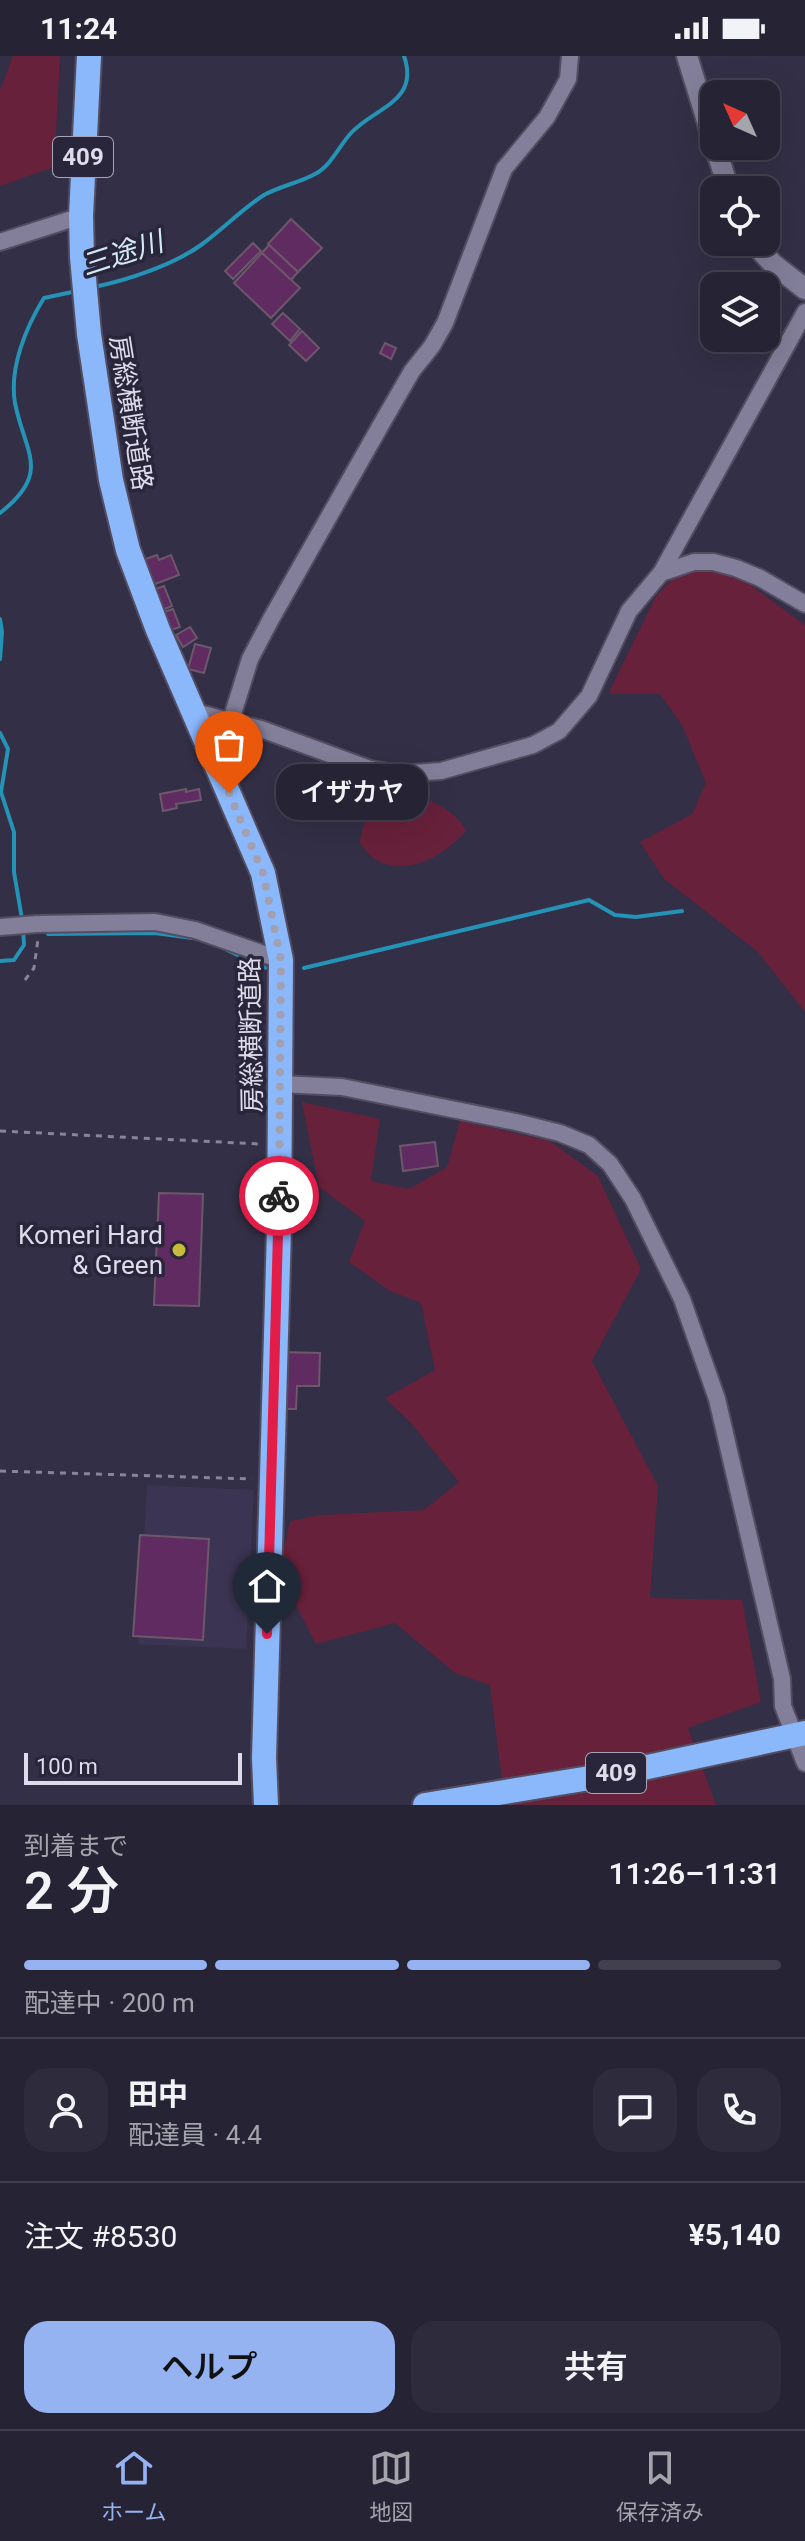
<!DOCTYPE html>
<html lang="ja">
<head>
<meta charset="utf-8">
<style>
	body { margin:0; font-family:Roboto,"Noto Sans JP",sans-serif; background:#2e2b3c; color:#f1f3f6; height:100vh; display:flex; flex-direction:column; font-size:30px; white-space:nowrap }
	* { box-sizing:border-box; margin:0 }
	p { font-size:26px; color:#a4a4ac }
	.icon { flex:none; width:44px; height:44px; fill:none; stroke:currentColor; stroke-width:2; stroke-linecap:round; stroke-linejoin:round }
	.map { position:relative; height:1749px; overflow:hidden }
	.details { display:flex; flex-direction:column; background:#262334; flex:1 }
	.details>* { flex:none }
	.needle { width:52px; rotate:315deg }
	.controls { position:absolute; left:700px; top:24px; display:grid; gap:16px }
	.controls a { display:grid; place-items:center; width:80px; height:80px; border-radius:16px; background:#262334; box-shadow:0 8px 32px #0002,0 0 0 2px #42404f; font-size:40px }
	.scale { position:absolute; left:24px; bottom:20px; width:218px; box-sizing:border-box; padding-left:8px; border:4px solid #dedceb; border-top:0; font-size:22px; line-height:28px; white-space:nowrap; color:#dedceb; -webkit-text-stroke:6px #29253b; paint-order:stroke }
	.pin { position:absolute; display:grid; place-items:center; width:68px; height:68px; color:#fff; margin:-82px -34px; border-radius:50% 50% 50% 0; rotate:-45deg; box-shadow:0 0 8px #0007 }
	.pin .icon { rotate:45deg }
	.courier { position:absolute; display:grid; place-items:center; width:80px; height:80px; margin:-40px; border:6px solid #e11d48; border-radius:50%; background:#fff; color:#222; box-shadow:0 2px 10px #0007 }
	.bubble { position:absolute; height:56px; border-radius:24px; background:#262334; box-shadow:0 8px 32px #0002,0 0 0 2px #42404f; font-size:26px; font-weight:600; line-height:56px; text-align:center }
	.head em { font-style:normal; font-weight:600 }
	.head div { display:flex; flex-direction:column-reverse }
	.head { display:flex; align-items:center; justify-content:space-between; height:136px; padding:0 24px }
	h1 { font-size:52px; font-weight:600; line-height:60px }
	.bar { display:grid; grid-template-columns:repeat(4,1fr); gap:12px 8px; align-content:center; height:96px; padding:0 24px }
	.bar i { height:10px; border-radius:6px; background:#42404f }
	.bar .on { background:#95b2f1 }
	.bar p { grid-column:span 4 }
	.line { display:flex; align-items:center; gap:20px; padding:0 24px; border-top:2px solid #42404f }
	.line div { flex:1 }
	.round { display:grid; place-items:center; flex:none; width:84px; height:84px; border-radius:24px; background:#2e2b3c }
	.action { display:flex; gap:16px; margin-top:auto; padding:16px 24px }
	.action a { flex:1; height:92px; border-radius:24px; background:#95b2f1; color:#111; font-size:32px; font-weight:600; line-height:92px; text-align:center }
	.action a+a { background:#2e2b3c; color:#f1f3f6 }
	.status { display:flex; justify-content:space-between; align-items:center; height:56px; padding:0 40px; background:#262334; direction:ltr }
	.status svg { height:22px; fill:currentColor }
	.dock { display:flex; justify-content:space-around; align-items:center; height:112px; border-top:2px solid #42404f; background:#262334; font-size:22px; color:#a4a4ac }
	.dock a { display:grid; justify-items:center; gap:4px }
	.dock .on { color:#95b2f1 }
	.map>svg:first-child { display:block }
	.built { fill:#3b3452 }
	.green { fill:#68213a }
	.lines { fill:none; stroke-linecap:round; stroke-linejoin:round }
	.stream { stroke:#2493b6; stroke-width:4 }
	.building { fill:#602b60; stroke:#6c576b; stroke-width:2 }
	.street-casing { stroke:#524d61; stroke-width:20 }
	.secondary-casing { stroke:#524d61; stroke-width:24 }
	.highway-casing { stroke:#524d61; stroke-width:28 }
	.path { stroke:#888598; stroke-width:3; stroke-dasharray:6 6; stroke-linecap:butt }
	.street { stroke:#837f9a; stroke-width:16 }
	.secondary { stroke:#837f9a; stroke-width:20 }
	.highway { stroke:#8bb7fb; stroke-width:24 }
	.done { stroke:#a29fb1; stroke-width:8; stroke-dasharray:0 14.4 }
	.route { stroke:#e11d48; stroke-width:10 }
	.poi-dot { fill:#c7bb3c; stroke:#29253b; stroke-width:3 }
	.labels { text-anchor:middle; stroke-width:7; stroke-linejoin:round; paint-order:stroke }
	.shield { fill:#29253b; stroke:#a8a5b6; stroke-width:2 }
	.shield-label { font-size:24px; font-weight:bold; fill:#dedceb }
	.street-label { font-size:26px; fill:#dedceb; stroke:#29253b }
	.poi-label { font-size:26px; fill:#dedceb; stroke:#29253b; text-anchor:end }
	.water-label { font-size:28px; font-style:italic; fill:#d2e9f2; stroke:#29253b }
</style>
</head>
<body>
<div class="status"><b>11:24</b><svg viewBox="0 0 49 12"><path d="M0 12V9h3v3zM5 12V6h3v6zM10 12V3h3v9zM15 12V0h3v12zM26 1h20v11H26zM47 4h2v5h-2z"/></svg></div>
<div class="map">
<svg width="805" height="1749" viewBox="0 0 805 1749">
	<rect width="100%" height="100%" fill="#332f46"/>
	<polygon class="built" points="147,1429 254,1434 246,1593 138,1588"/>
	<g class="green">
		<polygon points="13,0 60,0 54,111 0,130 0,34"/>
		<polygon points="691,504 742,523 805,569 805,956 757,895 664,823 640,786 692,758 706,727 682,669 660,638 608,638 656,540"/>
		<path d="M395 733C417 737 457 753 466 775 445 798 410 821 378 805 371 802 365 793 360 787 362 764 374 744 395 733Z"/>
		<polygon points="302,1046 380,1063 371,1125 409,1133 447,1111 460,1065 550,1085 598,1120 641,1213 592,1305 658,1430 650,1542 742,1544 761,1646 688,1672 716,1749 496,1749 505,1747 490,1629 455,1617 395,1567 316,1588 297,1551 282,1502 290,1465 321,1459 424,1454 459,1426 411,1367 385,1342 435,1314 421,1247 390,1235 349,1206 365,1165 319,1131"/>
	</g>
	<g class="lines">
		<g class="stream">
			<path d="M94 231C128 224 173 209 201 189 223 173 242 153 264 139 280 130 299 127 315 118 331 110 339 90 351 77 375 51 420 46 404 0"/>
			<path d="M0 457C52 416 25 398 15 347 9 312 26 271 44 242L77 235"/>
			<polyline points="0,563 2,576 0,603"/>
			<polyline points="0,677 8,693 1,736 14,776 14,816 22,863"/>
			<polyline points="48,878 155,877 200,883"/>
			<polyline points="223,892 265,912"/>
			<polyline points="0,905 14,904 24,889 23,872"/>
			<polyline points="304,912 589,844 615,859 636,861 682,855"/>
		</g>
	</g>
	<g class="building">
		<polygon points="291,163 322,192 298,216 268,188"/>
		<polygon points="253,187 261,195 233,223 225,215"/>
		<polygon points="269,189 298,216 291,224 262,197"/>
		<polygon points="262,197 300,232 271,262 234,227"/>
		<polygon points="283,257 300,273 290,285 272,268"/>
		<polygon points="302,275 319,292 306,305 289,289"/>
		<polygon points="385,287 396,292 391,303 380,297"/>
		<polygon points="157,499 159,504 171,499 179,519 150,530 140,505"/>
		<polygon points="164,530 172,550 158,556 150,535"/>
		<polygon points="173,553 180,571 165,576 158,558"/>
		<polygon points="190,571 197,582 183,591 176,579"/>
		<polygon points="195,588 211,592 204,617 188,613"/>
		<polygon points="186,733 186,736 199,733 201,744 176,748 177,752 163,755 160,738"/>
		<polygon points="435,1086 438,1110 403,1115 400,1090"/>
		<polygon points="159,1137 203,1138 199,1250 154,1249"/>
		<polygon points="281,1296 320,1297 319,1330 297,1330 296,1353 280,1353"/>
		<polygon points="140,1479 209,1483 203,1584 133,1580"/>
	</g>
	<g class="lines">
		<defs>
			<g id="street">
				<polyline points="0,186 81,160"/>
				<polyline points="661,517 805,256"/>
				<polyline points="195,656 261,673 370,713 400,718 441,715 533,689 559,675 589,640 629,555 661,517 694,506 713,506 736,512 760,522 805,548"/>
				<polyline points="231,664 250,603 271,563 382,367 412,315 432,290 445,267 504,113 547,61 568,23 570,0"/>
				<polyline points="0,871 37,868 155,866 195,874 281,904"/>
				<polyline points="280,1028 342,1031 516,1066 560,1077 589,1089 610,1108 633,1143 682,1243 717,1343 782,1623 783,1650 805,1707"/>
			</g>
			<g id="secondary">
				<polyline points="687,0 714,87"/>
				<polyline points="715,90 729,134"/>
				<polyline points="753,186 773,208 805,233"/>
			</g>
			<g id="highway">
				<polyline points="89,0 81,160 82,201 89,278 111,424 128,494 158,574 263,817 281,904 279,1173 264,1702 266,1749"/>
				<polyline points="425,1749 620,1717 805,1677"/>
			</g>
		</defs>
		<use href="#street" class="street-casing"/>
		<use href="#secondary" class="secondary-casing"/>
		<use href="#highway" class="highway-casing"/>
		<g class="path">
			<polyline points="25,924 34,912 38,883"/>
			<polyline points="0,1075 260,1088"/>
			<polyline points="0,1415 252,1423"/>
		</g>
		<use href="#street" class="street"/>
		<use href="#secondary" class="secondary"/>
		<use href="#highway" class="highway"/>
	</g>
	<g class="lines">
		<polyline class="done" points="229,737 263,817 281,904 279,1140"/>
		<polyline class="route" points="267,1578 279,1140"/>
	</g>
	<circle class="poi-dot" cx="179" cy="1194" r="8"/>
	<g class="labels">
		<g class="shield">
			<rect x="53" y="81" width="60" height="40" rx="6"/>
			<rect x="586" y="1697" width="60" height="40" rx="6"/>
		</g>
		<g class="shield-label">
			<text x="83" y="109">409</text>
			<text x="616" y="1725">409</text>
		</g>
		<g class="street-label">
			<text transform="translate(131 357) rotate(81)" y="9">房総横断道路</text>
			<text transform="translate(251 979) rotate(-91)" y="9">房総横断道路</text>
		</g>
		<g class="poi-label">
			<text x="163" y="1188">Komeri Hard<tspan x="163" dy="30">&amp; Green</tspan></text>
		</g>
		<g class="water-label">
			<text transform="translate(122 197) rotate(-18)" y="10">三途川</text>
		</g>
	</g>
</svg>
<div class="controls">
<a><svg class="needle" viewBox="-14 -14 28 28"><path d="M0-13l5 13h-10z" fill="#e53935"/><path d="M0 13l5-13h-10z" fill="#a4a4ac"/></svg></a>
<a><svg class="icon" aria-label="locate" viewBox="0 0 24 24"><circle cx="12" cy="12" r="6"/><path d="M12 2v4M12 18v4M2 12h4M18 12h4"/></svg></a>
<a><svg class="icon" aria-label="layers" viewBox="0 0 24 24"><path d="M12 4l9 5-9 5-9-5zM3 14l9 5 9-5"/></svg></a>
</div>
<div class="scale">100 m</div>
<div class="pin" style="left:229px;top:737px;background:#ea580c"><svg class="icon" aria-label="bag" viewBox="0 0 24 24"><path d="M5 8h14l-1 12H6zM9 8a3 3 0 0 1 6 0"/></svg></div>
<div class="pin" style="left:267px;top:1578px;background:#1f2937"><svg class="icon" aria-label="home" viewBox="0 0 24 24"><path d="M3 11l9-7 9 7M6 9v11h12V9"/></svg></div>
<div class="courier" style="left:279px;top:1140px"><svg class="icon" aria-label="bike" viewBox="0 0 24 24"><circle cx="6" cy="16" r="4"/><circle cx="18" cy="16" r="4"/><path d="M6 16l4-8h5l3 8M10 8l3 8H6M13 5h3"/></svg></div>
<div class="bubble" style="left:276px;top:708px;width:152px">イザカヤ</div>
</div>
<section class="details">
<div class="head"><div><h1>2 分</h1><p>到着まで</p></div><em>11:26–11:31</em></div>
<div class="bar"><i class="on"></i><i class="on"></i><i class="on"></i><i></i><p>配達中 · 200 m</p></div>
<div class="line" style="height:144px"><a class="round"><svg class="icon" aria-label="person" viewBox="0 0 24 24"><circle cx="12" cy="8" r="4"/><path d="M4 21q1-7 8-7t8 7"/></svg></a><div><b>田中</b><p>配達員 · 4.4</p></div><a class="round"><svg class="icon" aria-label="chat" viewBox="0 0 24 24"><path d="M4 5h16v11H9l-5 4z"/></svg></a><a class="round"><svg class="icon" aria-label="phone" viewBox="0 0 24 24"><path d="M5 4h4l2 5-3 2q2 4 5 5l2-3 5 2v4C11 20 4 13 5 4z"/></svg></a></div>
<div class="line" style="height:104px"><div>注文 #8530</div><b>¥5,140</b></div>
<div class="action"><a>ヘルプ</a><a>共有</a></div>
</section>
<nav class="dock">
<a class="on"><svg class="icon" aria-label="home" viewBox="0 0 24 24"><path d="M3 11l9-7 9 7M6 9v11h12V9"/></svg>ホーム</a>
<a><svg class="icon" aria-label="map" viewBox="0 0 24 24"><path d="M3 6l6-2 6 2 6-2v14l-6 2-6-2-6 2zM9 4v14M15 6v14"/></svg>地図</a>
<a><svg class="icon" aria-label="saved" viewBox="0 0 24 24"><path d="M7 4h10v16l-5-4-5 4z"/></svg>保存済み</a>
</nav>
</body>
</html>
